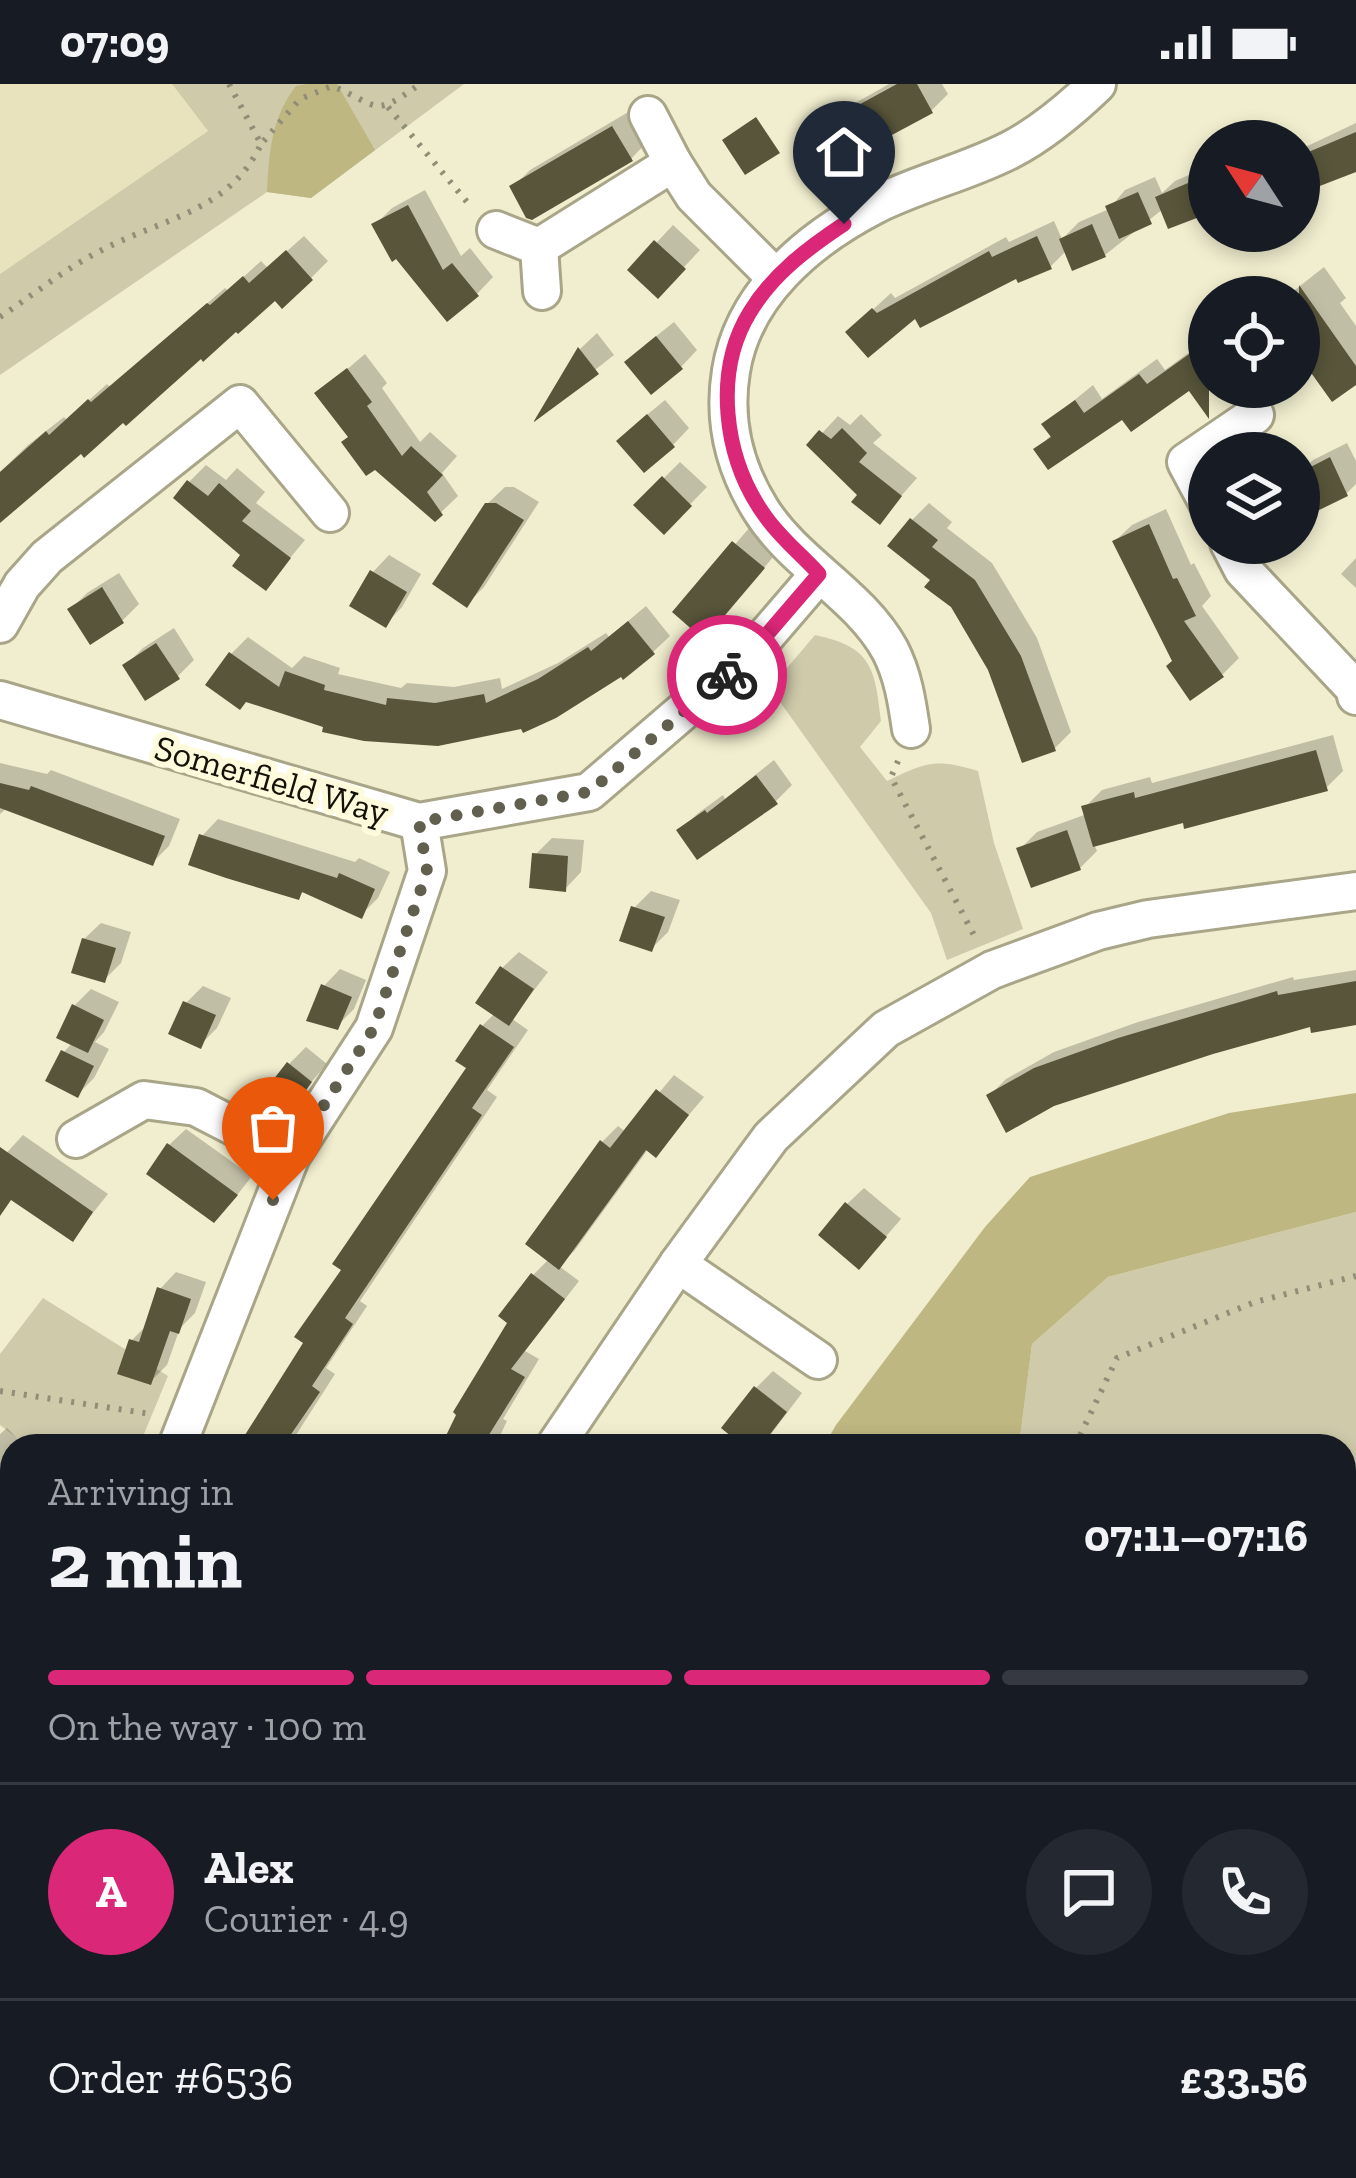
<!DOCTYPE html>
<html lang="en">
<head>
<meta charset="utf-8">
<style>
	body { margin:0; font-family:"Zilla Slab",serif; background:#242831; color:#f1f3f6; height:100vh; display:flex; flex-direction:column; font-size:45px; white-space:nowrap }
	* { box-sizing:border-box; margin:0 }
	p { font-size:39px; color:#9ea1a6 }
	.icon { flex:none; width:66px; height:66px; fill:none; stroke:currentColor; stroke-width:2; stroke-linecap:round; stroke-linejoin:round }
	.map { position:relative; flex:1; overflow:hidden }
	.panel { position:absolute; left:0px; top:1350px; width:1356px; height:744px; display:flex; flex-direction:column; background:#171b24; border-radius:36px 36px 0 0; box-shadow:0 6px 18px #0003 }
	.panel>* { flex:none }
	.needle { width:78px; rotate:306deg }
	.fabs { position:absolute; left:1188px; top:36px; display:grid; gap:24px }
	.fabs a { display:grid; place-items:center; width:132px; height:132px; border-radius:50%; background:#171b24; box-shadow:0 6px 18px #0003; font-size:60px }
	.pin { position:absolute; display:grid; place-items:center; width:102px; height:102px; color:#fff; margin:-123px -51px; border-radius:50% 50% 50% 0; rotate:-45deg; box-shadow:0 0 12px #0007 }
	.pin .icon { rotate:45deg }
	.courier { position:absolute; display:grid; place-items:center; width:120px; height:120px; margin:-60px; border:9px solid #db2777; border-radius:50%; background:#fff; color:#222; box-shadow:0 3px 15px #0007 }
	.headline em { font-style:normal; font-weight:700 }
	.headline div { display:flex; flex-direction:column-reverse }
	.headline { display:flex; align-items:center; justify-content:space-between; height:204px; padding:0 48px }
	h1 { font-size:78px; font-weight:700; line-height:90px }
	.bar { display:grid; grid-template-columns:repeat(4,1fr); gap:18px 12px; align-content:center; height:144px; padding:0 48px }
	.bar i { height:15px; border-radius:9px; background:#363941 }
	.bar .selected { background:#db2777 }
	.bar p { grid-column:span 4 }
	.line { display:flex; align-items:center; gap:30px; padding:0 48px; border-top:3px solid #363941 }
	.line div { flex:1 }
	.round { display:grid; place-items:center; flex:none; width:126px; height:126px; border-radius:63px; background:#242831 }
	.status { display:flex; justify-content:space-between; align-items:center; height:84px; padding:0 60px; background:#171b24; direction:ltr }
	.status svg { height:33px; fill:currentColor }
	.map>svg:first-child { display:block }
	.built { fill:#e8e3bd }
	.green { fill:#cecaaa }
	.forest { fill:#beb782 }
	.shadow { fill:#0003 }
	.building { fill:#58553a }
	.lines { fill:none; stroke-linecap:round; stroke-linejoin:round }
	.minor-casing { stroke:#a8a588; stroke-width:42 }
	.path { stroke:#918e78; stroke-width:6; stroke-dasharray:3 9; stroke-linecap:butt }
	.minor { stroke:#fff; stroke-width:36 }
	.done { stroke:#615f4e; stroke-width:12; stroke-dasharray:0 21.6 }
	.route { stroke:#db2777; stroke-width:15 }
	.labels { text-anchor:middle; stroke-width:12; stroke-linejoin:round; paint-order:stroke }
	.street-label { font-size:36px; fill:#141208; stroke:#fefbdc }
</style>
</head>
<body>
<div class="status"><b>07:09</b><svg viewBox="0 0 49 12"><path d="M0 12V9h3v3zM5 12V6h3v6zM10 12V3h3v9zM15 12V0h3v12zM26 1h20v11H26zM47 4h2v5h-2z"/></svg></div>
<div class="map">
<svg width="1356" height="2094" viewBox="0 0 1356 2094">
	<rect width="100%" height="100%" fill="#f1eecf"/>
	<polygon class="built" points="0,0 172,0 208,47 0,190"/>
	<g class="green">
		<polygon points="172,0 464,0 311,114 267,108 0,291 0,190 208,47"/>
		<path d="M815 551C872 563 875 584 881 637L860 663 887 697C926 678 936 674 978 687L994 759 1023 845 947 876 931 829 770 604Z"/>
		<polygon points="1356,1128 1356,2094 1026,2094 1054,2082 1344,2082 1344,1362 1019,1362 1032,1260 1108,1193"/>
		<polygon points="43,1214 168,1292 139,1362 28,1362 0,1341 0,1270"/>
	</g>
	<g class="forest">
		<path d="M307 0H337L375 66 311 114 267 108C269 69 271 34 296 2Z"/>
		<polygon points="1356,1009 1356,1128 1108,1193 1032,1260 1019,1362 824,1362 836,1341 985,1143 1030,1093 1229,1029"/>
		<polygon points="881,2082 1054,2082 1026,2094 896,2094"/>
	</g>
	<g class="shadow">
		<polygon points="889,0 942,0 948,10 931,27 833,38 850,22"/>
		<polygon points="630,27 647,58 631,75 513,103 530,86"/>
		<polygon points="1356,39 1356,85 1299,109 1299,66"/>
		<polygon points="1205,84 1209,121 1201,130 1163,125 1105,171 1067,166 1050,183 1018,191 916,231 866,232 891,209 895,214 1006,153 1009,158 1054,137 1062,155 1079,138 1109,125 1125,106 1155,93 1162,109 1175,97"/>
		<polygon points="425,106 461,172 470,164 493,193 477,210 375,141 392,124"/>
		<polygon points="673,141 700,166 658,211 631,186"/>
		<polygon points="304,152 328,177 311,194 275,213 201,271 81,366 0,437 0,388 28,361 64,333 67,336 107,300 110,303 225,204 228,207 261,177 268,184"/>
		<polygon points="1324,183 1346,214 1340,219 1356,242 1356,297 1299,253 1299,213 1286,213"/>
		<polygon points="674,238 697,266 681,283 645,261"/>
		<polygon points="597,249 614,271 544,326 580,265"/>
		<polygon points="1209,254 1212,303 1197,313 1190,303 1037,366 1052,350 1045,340 1093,301 1102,315 1157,275 1165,286"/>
		<polygon points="365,270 387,299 382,304 420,358 430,348 457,372 442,389 458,412 435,434 351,353 318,310"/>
		<polygon points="665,316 689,344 673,361 636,340"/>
		<polygon points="861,330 882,351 873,359 917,394 879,437 861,411 811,361 838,332 850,341"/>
		<polygon points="1347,359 1356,377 1356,400 1347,409 1299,398 1299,390 1313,376"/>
		<polygon points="680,378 707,403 664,447 637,421"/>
		<polygon points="206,381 226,396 237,384 265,408 256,419 305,456 266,503 189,398"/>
		<polygon points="505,403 514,403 539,418 484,503 467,520 487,420"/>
		<polygon points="929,419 952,438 947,444 992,479 1037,554 1071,648 1054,665 991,585 934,496 912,436"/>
		<polygon points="1166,425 1191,481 1194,479 1211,512 1202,522 1239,574 1222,591 1175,577 1115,457 1132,441"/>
		<polygon points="751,442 779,466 721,535 676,528"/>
		<polygon points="389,471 421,490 402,523 386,540 373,488"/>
		<polygon points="1356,474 1356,504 1341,490"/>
		<polygon points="119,489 139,520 122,537 70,526 87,509"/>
		<polygon points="646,522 670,552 653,568 554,632 327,641 231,570 248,553 292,584 304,572 340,584 338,590 401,604 407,599 454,603 500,594 502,605 558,579 606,549 609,553"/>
		<polygon points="174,544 194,576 178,592 126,581 143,564"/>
		<polygon points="1333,651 1343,687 1326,704 1094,760 1097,767 1080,784 1020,765 1037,748 1087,730 1085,723 1102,706 1150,693 1152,699"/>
		<polygon points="774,676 792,701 776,717 680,747 697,730 723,711 725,715"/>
		<polygon points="0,679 47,690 51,686 180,735 169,762 152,779 7,724 0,730"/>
		<polygon points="218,735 355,778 359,774 390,788 378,814 361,831 305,806 298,813 202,752"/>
		<polygon points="552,754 584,756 581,788 565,805 535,771"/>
		<polygon points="651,807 680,816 668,848 652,864 634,824"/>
		<polygon points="101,839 131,848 121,879 104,896 84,855"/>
		<polygon points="519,868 548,888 512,935 528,946 487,1006 497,1013 360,1217 367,1222 326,1284 335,1290 289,1362 241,1362 307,1258 345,1185 470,983 482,942 495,929 502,884"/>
		<polygon points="340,885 366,896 354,925 337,942 324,902"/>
		<polygon points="1356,886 1356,938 1312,939 989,1012 1006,995 1054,968 1138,938 1293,893 1294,896"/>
		<polygon points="203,902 231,914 217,944 200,961 186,919"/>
		<polygon points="91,905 119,918 104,948 95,958 109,965 94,994 77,1011 64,968 73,958 74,922"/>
		<polygon points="306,963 327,980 288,1025 289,980"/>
		<polygon points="674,991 704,1013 656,1070 649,1064 575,1166 559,1182 579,1197 525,1267 539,1275 503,1335 507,1337 495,1362 445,1362 533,1191 549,1175 602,1058 618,1042 626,1048"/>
		<polygon points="186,1045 252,1092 231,1119 169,1061"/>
		<polygon points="23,1051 108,1110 73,1154 0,1104 0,1076"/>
		<polygon points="864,1104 901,1135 875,1165 847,1120"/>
		<polygon points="176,1188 206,1198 195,1229 180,1244 167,1281 150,1298 132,1256 148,1240 160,1205"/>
		<polygon points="773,1287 802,1309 762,1362 731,1362 756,1304"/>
		<polygon points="7,1344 25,1362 12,1362 12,1382 0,1392 0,1350"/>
		<polygon points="0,1568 12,1578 0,1594"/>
		<polygon points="0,1855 12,1863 12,1899 0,1912"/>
		<polygon points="12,1930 12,1960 0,1948 0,1942"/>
		<polygon points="112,2082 138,2082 120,2094"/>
		<polygon points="424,2082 491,2082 486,2087 490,2094 422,2094 427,2089"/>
		<polygon points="704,2082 789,2082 797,2094 722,2094 717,2086 710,2091"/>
		<polygon points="355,2085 358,2094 327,2094"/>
	</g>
	<g class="building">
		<polygon points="897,0 917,0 933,29 849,74 829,37"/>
		<polygon points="756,33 780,69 745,91 722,56"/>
		<polygon points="612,42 633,77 532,136 526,134 509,102"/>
		<polygon points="1356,48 1356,88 1299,110 1299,72"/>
		<polygon points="1188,99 1202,132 1168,145 1155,113"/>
		<polygon points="1138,108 1152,140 1119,155 1105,122"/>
		<polygon points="408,121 443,186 452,179 479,212 447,238 396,175 392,178 371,140"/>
		<polygon points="1092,140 1106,173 1072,187 1059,155"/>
		<polygon points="1037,152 1052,185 1018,199 1016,195 920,244 915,235 868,274 845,248 872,224 877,229 989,167 992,173"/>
		<polygon points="654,156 686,185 658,215 627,186"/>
		<polygon points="286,166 313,196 282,225 275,217 238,250 236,248 203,278 201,275 126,342 123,339 84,374 81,370 0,439 0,388 46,347 49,351 88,315 91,318 207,219 210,221 243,192 249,199"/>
		<polygon points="1299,201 1356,282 1356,301 1332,318 1299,272"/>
		<polygon points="656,252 683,285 651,311 624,278"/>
		<polygon points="1209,256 1209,335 1189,307 1131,348 1122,336 1048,386 1033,365 1051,353 1041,340 1075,316 1084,329 1139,290 1147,300"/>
		<polygon points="578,263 599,290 534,338 534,337"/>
		<polygon points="347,284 372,318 367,322 402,372 411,362 443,391 427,408 443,431 435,438 375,386 366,392 341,358 348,353 314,309"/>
		<polygon points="647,330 675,363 644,389 616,357"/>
		<polygon points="842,344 867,369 859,378 902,412 880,441 851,418 857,411 806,361 819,346 831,355"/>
		<polygon points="1330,373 1348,412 1311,430 1299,405 1299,389"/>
		<polygon points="662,392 692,422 664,451 633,421"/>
		<polygon points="187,396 208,412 219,399 251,427 242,437 291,474 266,507 232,482 240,471 173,414"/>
		<polygon points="485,419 496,419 524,436 467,524 432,500"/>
		<polygon points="910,434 938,456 932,463 975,496 1021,572 1056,667 1022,679 988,586 951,523 924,503 930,496 887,462"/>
		<polygon points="1149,440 1173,495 1177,494 1196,532 1184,537 1224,593 1190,617 1166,582 1172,577 1112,457"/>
		<polygon points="732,457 765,484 704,556 672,528"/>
		<polygon points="370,486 407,508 386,544 349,522"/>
		<polygon points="102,503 124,539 90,561 67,525"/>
		<polygon points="628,537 655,570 623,596 621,593 556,634 523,649 521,645 438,662 364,657 322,648 323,643 246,618 240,626 205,601 229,568 279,603 285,587 325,601 324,606 386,621 387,614 435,619 484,610 486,619 538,595 588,563 591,567"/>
		<polygon points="156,559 180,595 145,617 122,581"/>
		<polygon points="1316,666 1328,707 1184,745 1183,739 1093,763 1081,722 1134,708 1135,714"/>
		<polygon points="756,691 778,720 697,776 676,746 705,726 707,729"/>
		<polygon points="0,699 29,706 31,702 165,752 153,782 0,724"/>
		<polygon points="1067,746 1081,786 1031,804 1016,764"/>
		<polygon points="199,750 337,794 339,789 375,805 362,835 302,808 299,816 226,794 188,781"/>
		<polygon points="532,769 568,772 566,808 529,804"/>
		<polygon points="631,822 665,833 652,868 619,857"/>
		<polygon points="82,854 116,864 105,899 71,889"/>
		<polygon points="500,882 534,905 509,942 475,919"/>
		<polygon points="1356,897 1356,941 1311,949 1310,943 1213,970 1054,1022 1006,1049 986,1011 1034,984 1118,954 1277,907 1278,911"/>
		<polygon points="321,900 352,913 338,946 306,937"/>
		<polygon points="183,917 216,931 201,965 168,950"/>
		<polygon points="72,920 104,936 88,969 56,954"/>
		<polygon points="480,940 514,963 472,1024 482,1031 345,1234 353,1240 312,1302 320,1308 283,1362 238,1362 303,1259 294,1253 341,1186 332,1180 466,984 455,977"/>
		<polygon points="61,966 94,982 78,1014 45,997"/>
		<polygon points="287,978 312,998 289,1029 263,1009"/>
		<polygon points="656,1005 689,1031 656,1074 646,1066 559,1186 525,1160 600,1056 610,1064"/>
		<polygon points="167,1059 238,1111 214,1139 146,1090"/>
		<polygon points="0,1063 93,1128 73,1158 11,1116 0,1132"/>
		<polygon points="845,1118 887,1153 859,1186 818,1151"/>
		<polygon points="531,1189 565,1215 511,1285 525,1293 482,1362 441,1362 456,1331 453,1328 507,1239 498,1232"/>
		<polygon points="157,1203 191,1215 179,1250 170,1247 151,1301 117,1290 129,1255 139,1258"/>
		<polygon points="754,1302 787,1328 761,1362 743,1362 721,1344"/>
	</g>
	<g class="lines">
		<defs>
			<g id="minor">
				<polyline points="648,31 673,79"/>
				<polyline points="496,146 539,163 542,207"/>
				<polyline points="539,163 673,79 694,112 776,194"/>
				<polyline points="1209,421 1186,378 1255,331"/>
				<polyline points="1229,459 1243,486 1355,605 1356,612"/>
				<polyline points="0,540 22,501 47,473 240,320 330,429"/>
				<polyline points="0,616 419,738 589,708 751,569 819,490"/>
				<path d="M911 645C907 618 903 591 890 566 859 510 795 480 761 426 734 383 723 336 731 287 743 210 809 155 875 121 919 99 967 88 1010 66 1043 49 1071 25 1097 0"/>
				<polyline points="76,1055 144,1016 196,1023 291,1072"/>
				<polyline points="678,1180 818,1276"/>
				<polyline points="177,1362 291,1072 374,944 427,787 419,738"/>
				<polyline points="555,1362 678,1180 771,1053 886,945 992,886 1098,847 1148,835 1356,807"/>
				<polyline points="0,1664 12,1660"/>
				<polyline points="0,1812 12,1823"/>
				<polyline points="524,2082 527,2094"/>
				<polyline points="169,2094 179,2082"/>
			</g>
		</defs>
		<use href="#minor" class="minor-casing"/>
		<g class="path">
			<path d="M229 0 261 60 300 15 332 2C381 22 371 35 420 0"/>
			<polyline points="388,23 472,124"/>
			<path d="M0 233C33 211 66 184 102 166 163 134 229 128 261 60"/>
			<polyline points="898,677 891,693 977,857"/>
			<polyline points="0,1307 151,1330"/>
			<polyline points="1075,1362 1117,1274 1255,1218 1356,1192"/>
			<polyline points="1120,2094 1158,2082"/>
			<polyline points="1343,2094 1350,1978 1344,1968"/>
		</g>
		<use href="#minor" class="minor"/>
	</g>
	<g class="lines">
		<polyline class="done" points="273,1116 291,1072 374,944 427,787 419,738 589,708 727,591"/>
		<path class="route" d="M727 591 751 569 819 490C801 470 778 452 763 429 724 373 713 288 750 228 773 190 808 164 844 140"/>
	</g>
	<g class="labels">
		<g class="street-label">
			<text transform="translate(272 695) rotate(16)" y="13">Somerfield Way</text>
		</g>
	</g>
</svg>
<div class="fabs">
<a><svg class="needle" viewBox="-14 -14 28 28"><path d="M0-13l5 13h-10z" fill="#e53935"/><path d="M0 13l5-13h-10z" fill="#9ea1a6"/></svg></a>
<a><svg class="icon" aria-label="locate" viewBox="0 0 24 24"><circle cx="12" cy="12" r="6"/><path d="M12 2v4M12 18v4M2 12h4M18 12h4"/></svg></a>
<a><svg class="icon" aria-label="layers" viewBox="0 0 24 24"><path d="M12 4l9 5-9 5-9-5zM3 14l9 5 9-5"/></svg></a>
</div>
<div class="pin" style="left:273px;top:1116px;background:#ea580c"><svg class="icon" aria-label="bag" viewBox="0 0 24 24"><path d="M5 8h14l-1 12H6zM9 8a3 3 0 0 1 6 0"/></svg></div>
<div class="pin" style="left:844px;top:140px;background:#1f2937"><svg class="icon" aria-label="home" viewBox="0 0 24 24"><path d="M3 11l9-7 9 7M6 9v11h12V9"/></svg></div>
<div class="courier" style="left:727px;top:591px"><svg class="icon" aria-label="bike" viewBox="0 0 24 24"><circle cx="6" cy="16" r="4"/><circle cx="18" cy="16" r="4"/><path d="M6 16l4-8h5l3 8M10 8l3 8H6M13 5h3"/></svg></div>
<section class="panel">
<div class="headline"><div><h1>2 min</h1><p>Arriving in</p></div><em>07:11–07:16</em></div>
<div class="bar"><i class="selected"></i><i class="selected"></i><i class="selected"></i><i></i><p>On the way · 100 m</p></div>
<div class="line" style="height:216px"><b class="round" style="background:#db2777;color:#fff">A</b><div><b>Alex</b><p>Courier · 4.9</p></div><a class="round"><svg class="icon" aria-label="chat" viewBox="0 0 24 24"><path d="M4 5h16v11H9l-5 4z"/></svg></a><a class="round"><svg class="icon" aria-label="phone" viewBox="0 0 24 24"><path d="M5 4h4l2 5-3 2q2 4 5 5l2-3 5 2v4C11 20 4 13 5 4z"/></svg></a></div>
<div class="line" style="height:156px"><div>Order #6536</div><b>£33.56</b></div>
</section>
</div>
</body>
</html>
